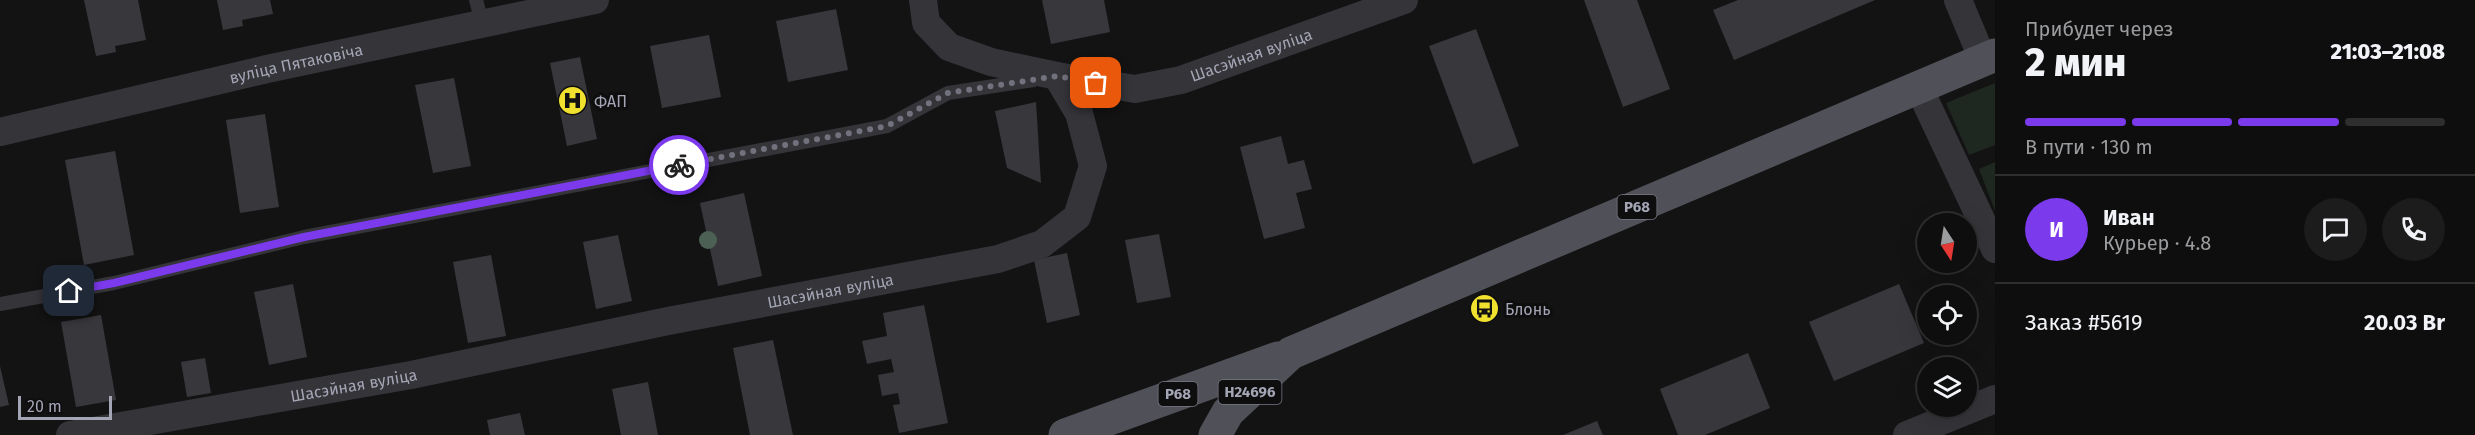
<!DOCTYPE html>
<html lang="ru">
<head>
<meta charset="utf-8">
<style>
	body { margin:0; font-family:"Fira Sans",sans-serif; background:#1c1c1d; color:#f1f3f6; height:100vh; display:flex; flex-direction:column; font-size:22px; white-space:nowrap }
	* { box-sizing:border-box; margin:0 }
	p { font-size:20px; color:#9b9c9e }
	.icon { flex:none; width:33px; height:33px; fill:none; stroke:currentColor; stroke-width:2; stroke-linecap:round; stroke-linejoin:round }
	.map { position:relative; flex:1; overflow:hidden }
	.details { display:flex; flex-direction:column; background:#0e0e0f; width:480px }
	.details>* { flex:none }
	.needle { width:39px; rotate:168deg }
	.buttons { position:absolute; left:1917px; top:213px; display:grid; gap:12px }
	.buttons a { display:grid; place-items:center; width:60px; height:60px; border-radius:50%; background:#0e0e0f; box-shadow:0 6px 24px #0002,0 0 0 2px #2e2e2f; font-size:30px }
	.scale { position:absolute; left:18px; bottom:15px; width:94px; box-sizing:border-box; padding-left:6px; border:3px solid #a4a5b5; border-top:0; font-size:16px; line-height:21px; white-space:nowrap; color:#a4a5b5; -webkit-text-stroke:4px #0e0e0f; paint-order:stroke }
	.pin { position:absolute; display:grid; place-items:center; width:51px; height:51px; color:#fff; margin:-26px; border-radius:12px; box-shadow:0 3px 9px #0006 }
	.courier { position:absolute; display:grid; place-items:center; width:60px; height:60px; margin:-30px; border:4px solid #7c3aed; border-radius:50%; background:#fff; color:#222; box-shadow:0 2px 8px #0007 }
	.headline em { font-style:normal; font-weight:800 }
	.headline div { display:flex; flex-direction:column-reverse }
	.headline { display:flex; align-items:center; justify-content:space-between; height:102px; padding:0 30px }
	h1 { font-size:39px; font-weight:800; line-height:45px }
	.bar { display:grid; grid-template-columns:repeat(4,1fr); gap:9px 6px; align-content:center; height:72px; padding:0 30px }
	.bar i { height:8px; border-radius:4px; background:#2e2e2f }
	.bar .on { background:#7c3aed }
	.bar p { grid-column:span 4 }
	.line { display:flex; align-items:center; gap:15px; padding:0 30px; border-top:2px solid #2e2e2f }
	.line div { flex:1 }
	.round { display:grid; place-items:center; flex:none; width:63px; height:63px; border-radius:32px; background:#1c1c1d }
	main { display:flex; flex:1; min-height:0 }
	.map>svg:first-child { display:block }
	.green { fill:#1f2721 }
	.building { fill:#38383c }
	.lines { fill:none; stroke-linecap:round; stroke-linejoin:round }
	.service { stroke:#343439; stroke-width:14 }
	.minor { stroke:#343439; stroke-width:28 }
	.primary { stroke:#505058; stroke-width:33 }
	.tree { fill:#4c6153 }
	.done { stroke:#71727d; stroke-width:6; stroke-dasharray:0 10.8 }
	.route { stroke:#7c3aed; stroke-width:8 }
	.labels { text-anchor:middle; stroke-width:6; stroke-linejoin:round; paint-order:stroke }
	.shield { fill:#0e0e0f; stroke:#777883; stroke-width:1.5 }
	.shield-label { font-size:15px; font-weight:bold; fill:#a4a5b5 }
	.street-label { font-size:16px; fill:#a4a5b5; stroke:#0e0e0f }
	.poi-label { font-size:16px; fill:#a4a5b5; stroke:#0e0e0f; text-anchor:start }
</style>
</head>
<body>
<main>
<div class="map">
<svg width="1995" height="435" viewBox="0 0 1995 435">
	<rect width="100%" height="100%" fill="#131314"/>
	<g class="green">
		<polygon points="1995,83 1995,145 1969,155 1946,103"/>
		<polygon points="1995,162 1995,211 1979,169"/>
	</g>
	<g class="building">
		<polygon points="84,0 138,0 146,40 115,46 116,52 96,56"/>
		<polygon points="217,0 270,0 273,14 242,20 243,26 223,30"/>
		<polygon points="1042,0 1104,0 1110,32 1051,44"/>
		<polygon points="1584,0 1637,0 1670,89 1623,107"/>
		<polygon points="1738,0 1875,0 1734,60 1713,10"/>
		<polygon points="836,9 848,70 788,82 776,21"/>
		<polygon points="1476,29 1519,146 1473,164 1429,46"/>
		<polygon points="709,35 721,97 662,108 650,46"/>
		<polygon points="580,57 597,139 567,146 550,63"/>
		<polygon points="454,78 471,166 433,173 415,85"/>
		<polygon points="1036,102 1041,183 1007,168 995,111"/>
		<polygon points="265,114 279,207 240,213 226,120"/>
		<polygon points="1281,136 1288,164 1304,160 1312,189 1296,193 1305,228 1264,239 1240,147"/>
		<polygon points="115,151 134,255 84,265 65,160"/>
		<polygon points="744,193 762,276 718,286 700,203"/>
		<polygon points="1159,234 1171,297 1137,303 1125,240"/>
		<polygon points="618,235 632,301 596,309 583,242"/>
		<polygon points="1067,253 1080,315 1047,323 1034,260"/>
		<polygon points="491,255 506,336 468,343 453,262"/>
		<polygon points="293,284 307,357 269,365 254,292"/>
		<polygon points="1899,284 1924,343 1834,381 1809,322"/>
		<polygon points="924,305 948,423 899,433 893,405 900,404 898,393 882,396 878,375 894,372 891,359 867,364 862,341 887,336 883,313"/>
		<polygon points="101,315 116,400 76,407 61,322"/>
		<polygon points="773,340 793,435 750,435 733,348"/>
		<polygon points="1748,353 1770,408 1705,435 1678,435 1660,389"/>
		<polygon points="205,358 211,393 187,397 181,362"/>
		<polygon points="0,366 9,405 0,407"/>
		<polygon points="648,382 658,435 621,435 612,389"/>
		<polygon points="520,413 525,435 490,435 487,420"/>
		<polygon points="1597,421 1603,435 1563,435"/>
	</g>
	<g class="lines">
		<g class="service">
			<polyline points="476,0 482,23"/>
			<polyline points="0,304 114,283 304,237 887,126 948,93 1034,80"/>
		</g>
		<g class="minor">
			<path id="s1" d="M923 0 926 23 949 47 991 62 1057 76 1135 89 1181 80 1404 0"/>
			<polyline points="1958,0 1983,60"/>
			<polyline points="1919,88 1995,249"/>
			<path id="s2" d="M0 132 267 69 595 0"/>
			<path id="s3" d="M70 435 411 375 668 321 998 259 1042 244 1077 217 1093 166 1079 113 1057 76"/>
			<polyline points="1907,435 1995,399"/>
		</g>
		<g class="primary">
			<polyline points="1065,435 1278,358"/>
			<polyline points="1215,435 1228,412 1291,353 1995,55"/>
		</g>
	</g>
	<circle class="tree" cx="708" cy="240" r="9"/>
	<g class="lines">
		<polyline class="done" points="679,165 887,126 948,93 1057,76 1096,83"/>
		<polyline class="route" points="69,291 114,283 304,237 679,165"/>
	</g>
	<defs>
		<symbol id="hospital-disc" viewBox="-11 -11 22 22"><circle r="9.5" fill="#f0e12f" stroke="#0e0e0f"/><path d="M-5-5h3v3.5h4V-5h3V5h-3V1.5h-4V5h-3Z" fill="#111"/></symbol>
		<symbol id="bus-disc" viewBox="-11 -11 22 22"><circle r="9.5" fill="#f0e12f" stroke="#0e0e0f"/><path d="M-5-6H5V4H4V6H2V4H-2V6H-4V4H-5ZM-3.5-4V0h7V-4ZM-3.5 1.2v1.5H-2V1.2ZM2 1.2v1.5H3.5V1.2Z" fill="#111"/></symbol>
	</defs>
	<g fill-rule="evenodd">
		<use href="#hospital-disc" x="556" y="84" width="33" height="33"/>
		<use href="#bus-disc" x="1468" y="292" width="33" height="33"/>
	</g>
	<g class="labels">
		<g class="shield">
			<rect x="1617.5" y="195" width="39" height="24" rx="4.5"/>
			<rect x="1218.5" y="380" width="63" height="24" rx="4.5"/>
			<rect x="1158.5" y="382" width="39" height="24" rx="4.5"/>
		</g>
		<g class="shield-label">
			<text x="1637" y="212">Р68</text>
			<text x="1250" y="397">Н24696</text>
			<text x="1178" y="399">Р68</text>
		</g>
		<g class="street-label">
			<text dy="6" stroke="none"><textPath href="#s1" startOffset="369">Шасэйная вуліца</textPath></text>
			<text dy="6" stroke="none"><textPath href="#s2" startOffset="304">вуліца Пятаковіча</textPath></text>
			<text dy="6" stroke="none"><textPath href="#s3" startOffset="774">Шасэйная вуліца</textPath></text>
			<text dy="6" stroke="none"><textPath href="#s3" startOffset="288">Шасэйная вуліца</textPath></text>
		</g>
		<g class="poi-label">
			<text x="594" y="107">ФАП</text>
			<text x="1505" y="315">Блонь</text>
		</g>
	</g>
</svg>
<div class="buttons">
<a><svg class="needle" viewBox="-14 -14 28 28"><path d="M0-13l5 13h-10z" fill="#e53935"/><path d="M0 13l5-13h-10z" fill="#9b9c9e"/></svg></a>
<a><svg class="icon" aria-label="locate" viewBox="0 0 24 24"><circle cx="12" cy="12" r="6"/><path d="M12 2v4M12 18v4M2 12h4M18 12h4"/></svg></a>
<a><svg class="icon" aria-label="layers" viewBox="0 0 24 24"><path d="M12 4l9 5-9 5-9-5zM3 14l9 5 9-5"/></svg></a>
</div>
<div class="scale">20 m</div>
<div class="pin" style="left:1096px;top:83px;background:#ea580c"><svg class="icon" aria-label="bag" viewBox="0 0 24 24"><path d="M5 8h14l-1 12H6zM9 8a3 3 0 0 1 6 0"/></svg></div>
<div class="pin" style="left:69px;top:291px;background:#1f2937"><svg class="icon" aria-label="home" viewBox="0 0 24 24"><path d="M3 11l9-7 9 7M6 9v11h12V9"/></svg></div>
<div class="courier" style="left:679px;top:165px"><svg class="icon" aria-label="bike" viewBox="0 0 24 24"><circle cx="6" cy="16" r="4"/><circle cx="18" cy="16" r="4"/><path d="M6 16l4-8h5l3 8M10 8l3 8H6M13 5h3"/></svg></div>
</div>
<section class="details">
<div class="headline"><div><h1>2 мин</h1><p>Прибудет через</p></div><em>21:03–21:08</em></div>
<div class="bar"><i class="on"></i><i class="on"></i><i class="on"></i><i></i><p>В пути · 130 m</p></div>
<div class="line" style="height:108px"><b class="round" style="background:#7c3aed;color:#fff">И</b><div><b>Иван</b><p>Курьер · 4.8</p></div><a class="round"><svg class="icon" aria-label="chat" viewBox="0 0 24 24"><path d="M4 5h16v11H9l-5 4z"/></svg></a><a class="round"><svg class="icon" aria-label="phone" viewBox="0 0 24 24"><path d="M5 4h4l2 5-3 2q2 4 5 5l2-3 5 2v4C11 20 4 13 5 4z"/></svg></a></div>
<div class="line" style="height:78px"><div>Заказ #5619</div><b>20.03 Br</b></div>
</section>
</main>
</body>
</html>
